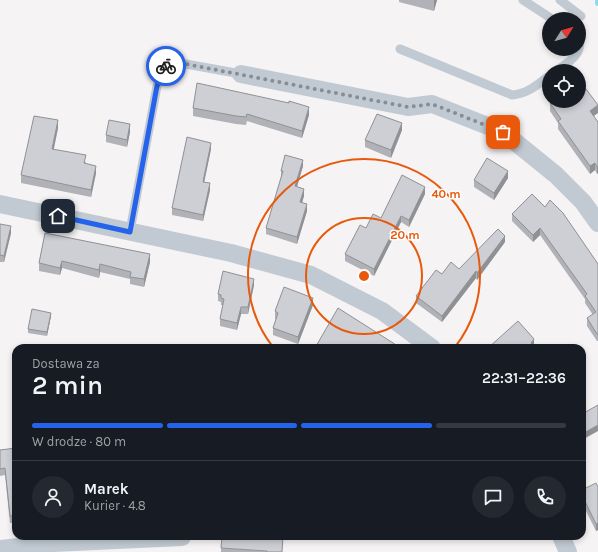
<!DOCTYPE html>
<html lang="pl">
<head>
<meta charset="utf-8">
<style>
	body { margin:0; font-family:Karla,sans-serif; background:#242831; color:#f1f3f6; height:100vh; display:flex; flex-direction:column; font-size:15px; white-space:nowrap }
	* { box-sizing:border-box; margin:0 }
	p { font-size:13px; color:#9ea1a6 }
	.icon { flex:none; width:22px; height:22px; fill:none; stroke:currentColor; stroke-width:2; stroke-linecap:round; stroke-linejoin:round }
	.map { position:relative; flex:1; overflow:hidden }
	.panel { position:absolute; left:12px; top:344px; width:574px; height:196px; display:flex; flex-direction:column; background:#171b24; border-radius:12px; box-shadow:0 2px 6px #0003 }
	.panel>* { flex:none }
	.needle { width:26px; rotate:53deg }
	.fabs { position:absolute; left:542px; top:12px; display:grid; gap:8px }
	.fabs a { display:grid; place-items:center; width:44px; height:44px; border-radius:50%; background:#171b24; box-shadow:0 2px 6px #0003; font-size:20px }
	.pin { position:absolute; display:grid; place-items:center; width:34px; height:34px; color:#fff; margin:-17px; border-radius:8px; box-shadow:0 2px 6px #0006 }
	.courier { position:absolute; display:grid; place-items:center; width:40px; height:40px; margin:-20px; border:3px solid #2563eb; border-radius:50%; background:#fff; color:#222; box-shadow:0 1px 5px #0007 }
	.head em { font-style:normal; font-weight:600 }
	.head div { display:flex; flex-direction:column-reverse }
	.head { display:flex; align-items:center; justify-content:space-between; height:68px; padding:0 20px }
	h1 { font-size:26px; font-weight:600; line-height:30px }
	.bar { display:grid; grid-template-columns:repeat(4,1fr); gap:6px 4px; align-content:center; height:48px; padding:0 20px }
	.bar i { height:5px; border-radius:3px; background:#363941 }
	.bar .selected { background:#2563eb }
	.bar p { grid-column:span 4 }
	.line { display:flex; align-items:center; gap:10px; padding:0 20px; border-top:1px solid #363941 }
	.line div { flex:1 }
	.round { display:grid; place-items:center; flex:none; width:42px; height:42px; border-radius:21px; background:#242831 }
	.map>svg:first-child { display:block }
	.lines { fill:none; stroke-linecap:round; stroke-linejoin:round }
	.stream { stroke:#90daee; stroke-width:6 }
	.service { stroke:#c1cad2; stroke-width:9 }
	.minor { stroke:#c1cad2; stroke-width:18 }
	.wall { fill:#b0b2b7 }
	.shaded-wall { fill:#909195 }
	.building { fill:#cdcfd5; stroke:#909195 }
	.done { stroke:#868d94; stroke-width:4; stroke-dasharray:0 7.2 }
	.route { stroke:#2563eb; stroke-width:5 }
	.ring { fill:none; stroke:#e8590c; stroke-width:2 }
	.centre { fill:#e8590c; stroke:#fff; stroke-width:2 }
	.ring-label { font-size:12px; text-anchor:middle; font-weight:bold; fill:#e8590c; stroke:#fff; stroke-width:3; stroke-linejoin:round; paint-order:stroke }
</style>
</head>
<body>
<div class="map">
<svg width="598" height="552" viewBox="0 0 598 552">
	<rect width="100%" height="100%" fill="#f5f3f3"/>
	<g class="lines">
		<polyline class="stream" points="598,0 598,3"/>
		<g class="service">
			<polyline points="523,0 552,19"/>
			<polyline points="560,0 581,16"/>
			<path d="M400 49 512 95C527 94 537 85 549 76"/>
			<path d="M556 71C567 63 583 55 579 39"/>
			<polyline points="130,231 157,86 165,66 186,64 241,74"/>
		</g>
		<g class="minor">
			<polyline points="241,74 408,107 432,104 503,132 556,175 583,202 598,223"/>
			<polyline points="0,204 231,253 311,275 382,311 432,348"/>
			<polyline points="561,536 568,552"/>
			<polyline points="0,549 53,543 182,537"/>
		</g>
	</g>
	<g class="wall">
		<polygon points="399,0 437,0 434,11 399,2"/>
		<polygon points="550,103 598,105 598,113 594,116 598,122 598,173 597,174 595,170 590,174 558,129 558,123 550,111"/>
		<polygon points="193,108 309,115 302,138 247,121 246,125 236,124 193,116"/>
		<polygon points="58,128 54,149 86,162 85,164 96,173 91,197 21,183 21,175"/>
		<polygon points="402,130 391,158 365,147 365,140"/>
		<polygon points="130,132 127,147 106,142 106,135"/>
		<polygon points="211,149 204,182 210,190 203,221 172,215 172,208"/>
		<polygon points="303,166 297,187 304,196 302,203 307,211 297,244 266,234 266,228 281,177 281,171"/>
		<polygon points="508,178 494,200 474,187 474,180"/>
		<polygon points="425,194 409,227 401,222 374,276 345,261 345,254 366,228 381,218"/>
		<polygon points="532,194 598,264 598,341 597,341 587,326 587,318 593,315 585,303 585,299 540,235 533,242 512,221 512,214"/>
		<polygon points="0,224 11,233 4,262 0,262"/>
		<polygon points="45,233 150,262 144,287 130,284 130,279 100,272 99,278 62,268 60,275 39,271 39,263"/>
		<polygon points="505,242 477,280 476,278 442,322 416,303 416,296 459,269"/>
		<polygon points="254,285 248,314 241,314 237,330 220,326 220,319 223,305 221,305 221,302 218,301 218,294"/>
		<polygon points="313,305 298,344 273,335 273,328 276,319 275,319 275,311"/>
		<polygon points="51,316 47,336 28,333 28,329"/>
		<polygon points="16,448 16,523 10,523 5,475 0,476 0,450"/>
		<polygon points="598,487 598,530 596,531 582,503 582,490"/>
		<polygon points="221,548 282,552 221,552"/>
	</g>
	<g class="shaded-wall">
		<polygon points="434,0 437,0 434,11"/>
		<polygon points="598,105 598,113 590,118 590,111"/>
		<polygon points="309,107 309,115 302,138 302,131"/>
		<polygon points="58,120 58,128 52,156 52,149"/>
		<polygon points="402,123 402,130 391,158 391,150"/>
		<polygon points="130,124 130,132 127,147 127,140"/>
		<polygon points="211,143 211,149 203,188 203,182"/>
		<polygon points="303,160 303,166 295,193 295,186"/>
		<polygon points="595,163 595,170 590,174 590,166"/>
		<polygon points="96,166 96,173 91,197 91,190"/>
		<polygon points="598,166 598,173 597,174 597,167"/>
		<polygon points="508,171 508,178 494,200 494,193"/>
		<polygon points="210,183 210,190 203,221 203,215"/>
		<polygon points="425,187 425,194 409,227 409,220"/>
		<polygon points="304,189 304,196 300,209 300,202"/>
		<polygon points="307,204 307,211 297,244 297,237"/>
		<polygon points="401,216 401,222 374,276 374,269"/>
		<polygon points="11,226 11,233 4,262 4,256"/>
		<polygon points="540,228 540,235 533,242 533,235"/>
		<polygon points="505,236 505,242 477,280 477,273"/>
		<polygon points="150,254 150,262 144,287 144,279"/>
		<polygon points="62,261 62,268 60,275 60,268"/>
		<polygon points="100,264 100,272 99,278 99,270"/>
		<polygon points="476,271 476,278 442,322 442,316"/>
		<polygon points="254,279 254,285 248,314 248,307"/>
		<polygon points="313,298 313,305 298,344 298,337"/>
		<polygon points="241,307 241,314 237,330 237,323"/>
		<polygon points="51,313 51,316 47,336 47,332"/>
		<polygon points="534,339 534,347 531,343"/>
		<polygon points="598,425 598,431 582,440 582,434"/>
		<polygon points="584,442 584,447 582,448 582,443"/>
		<polygon points="598,523 598,530 596,531 596,524"/>
	</g>
	<g class="building">
		<polygon points="580,81 598,105 590,111 598,122 598,166 597,167 595,163 590,166 558,121 561,119 550,103 553,101 579,101 579,82"/>
		<polygon points="197,83 289,103 289,101 309,107 302,131 247,114 246,117 236,116 193,108"/>
		<polygon points="377,114 402,123 391,150 365,140"/>
		<polygon points="34,116 58,120 52,149 86,155 84,163 96,166 91,190 21,175"/>
		<polygon points="109,120 130,124 127,140 106,135"/>
		<polygon points="187,137 211,143 203,182 210,183 203,215 172,208"/>
		<polygon points="285,155 303,160 295,186 304,189 300,202 307,204 297,237 266,228 283,171 281,171"/>
		<polygon points="487,158 508,171 494,193 474,180"/>
		<polygon points="402,175 425,187 409,220 401,216 374,269 345,254 360,225 366,228 373,214 381,218"/>
		<polygon points="532,194 545,207 550,200 563,213 598,264 598,334 597,334 587,318 596,312 585,296 587,294 540,228 533,235 512,214"/>
		<polygon points="0,224 11,226 4,256 0,255"/>
		<polygon points="498,229 505,236 477,273 476,271 442,316 416,296 436,270 442,274 451,262 459,269"/>
		<polygon points="45,233 150,254 144,279 130,277 131,272 100,264 99,270 62,261 60,268 39,263"/>
		<polygon points="223,271 254,279 248,307 241,307 237,323 220,319 224,299 221,298 221,295 218,294"/>
		<polygon points="284,287 313,298 298,337 273,328 278,313 275,311"/>
		<polygon points="338,308 401,348 315,348"/>
		<polygon points="32,309 51,313 47,332 28,329"/>
		<polygon points="518,321 534,339 531,343 536,348 488,348"/>
		<polygon points="598,405 598,425 582,434 582,414"/>
		<polygon points="16,448 16,516 10,516 5,468 0,469 0,450"/>
		<polygon points="596,483 598,487 598,523 596,524 582,495 582,490"/>
		<polygon points="222,536 283,536 282,552 267,552 267,551 221,548"/>
	</g>
	<g class="lines">
		<polyline class="done" points="166,66 186,64 408,107 432,104 503,132"/>
		<polyline class="route" points="58,216 130,232 157,86 166,66"/>
	</g>
	<g class="ring">
		<circle cx="364" cy="276" r="58"/>
		<path d="M273 347A116 116 0 1 1 455 347"/>
	</g>
	<circle cx="364" cy="276" r="6" class="centre"/>
	<g class="ring-label">
		<text x="446" y="198">40 m</text>
		<text x="405" y="239">20 m</text>
	</g>
</svg>
<div class="fabs">
<a><svg class="needle" viewBox="-14 -14 28 28"><path d="M0-13l5 13h-10z" fill="#e53935"/><path d="M0 13l5-13h-10z" fill="#9ea1a6"/></svg></a>
<a><svg class="icon" aria-label="locate" viewBox="0 0 24 24"><circle cx="12" cy="12" r="6"/><path d="M12 2v4M12 18v4M2 12h4M18 12h4"/></svg></a>
</div>
<div class="pin" style="left:503px;top:132px;background:#ea580c"><svg class="icon" aria-label="bag" viewBox="0 0 24 24"><path d="M5 8h14l-1 12H6zM9 8a3 3 0 0 1 6 0"/></svg></div>
<div class="pin" style="left:58px;top:216px;background:#1f2937"><svg class="icon" aria-label="home" viewBox="0 0 24 24"><path d="M3 11l9-7 9 7M6 9v11h12V9"/></svg></div>
<div class="courier" style="left:166px;top:66px"><svg class="icon" aria-label="bike" viewBox="0 0 24 24"><circle cx="6" cy="16" r="4"/><circle cx="18" cy="16" r="4"/><path d="M6 16l4-8h5l3 8M10 8l3 8H6M13 5h3"/></svg></div>
<section class="panel">
<div class="head"><div><h1>2 min</h1><p>Dostawa za</p></div><em>22:31–22:36</em></div>
<div class="bar"><i class="selected"></i><i class="selected"></i><i class="selected"></i><i></i><p>W drodze · 80 m</p></div>
<div class="line" style="height:72px"><a class="round"><svg class="icon" aria-label="person" viewBox="0 0 24 24"><circle cx="12" cy="8" r="4"/><path d="M4 21q1-7 8-7t8 7"/></svg></a><div><b>Marek</b><p>Kurier · 4.8</p></div><a class="round"><svg class="icon" aria-label="chat" viewBox="0 0 24 24"><path d="M4 5h16v11H9l-5 4z"/></svg></a><a class="round"><svg class="icon" aria-label="phone" viewBox="0 0 24 24"><path d="M5 4h4l2 5-3 2q2 4 5 5l2-3 5 2v4C11 20 4 13 5 4z"/></svg></a></div>
</section>
</div>
</body>
</html>
